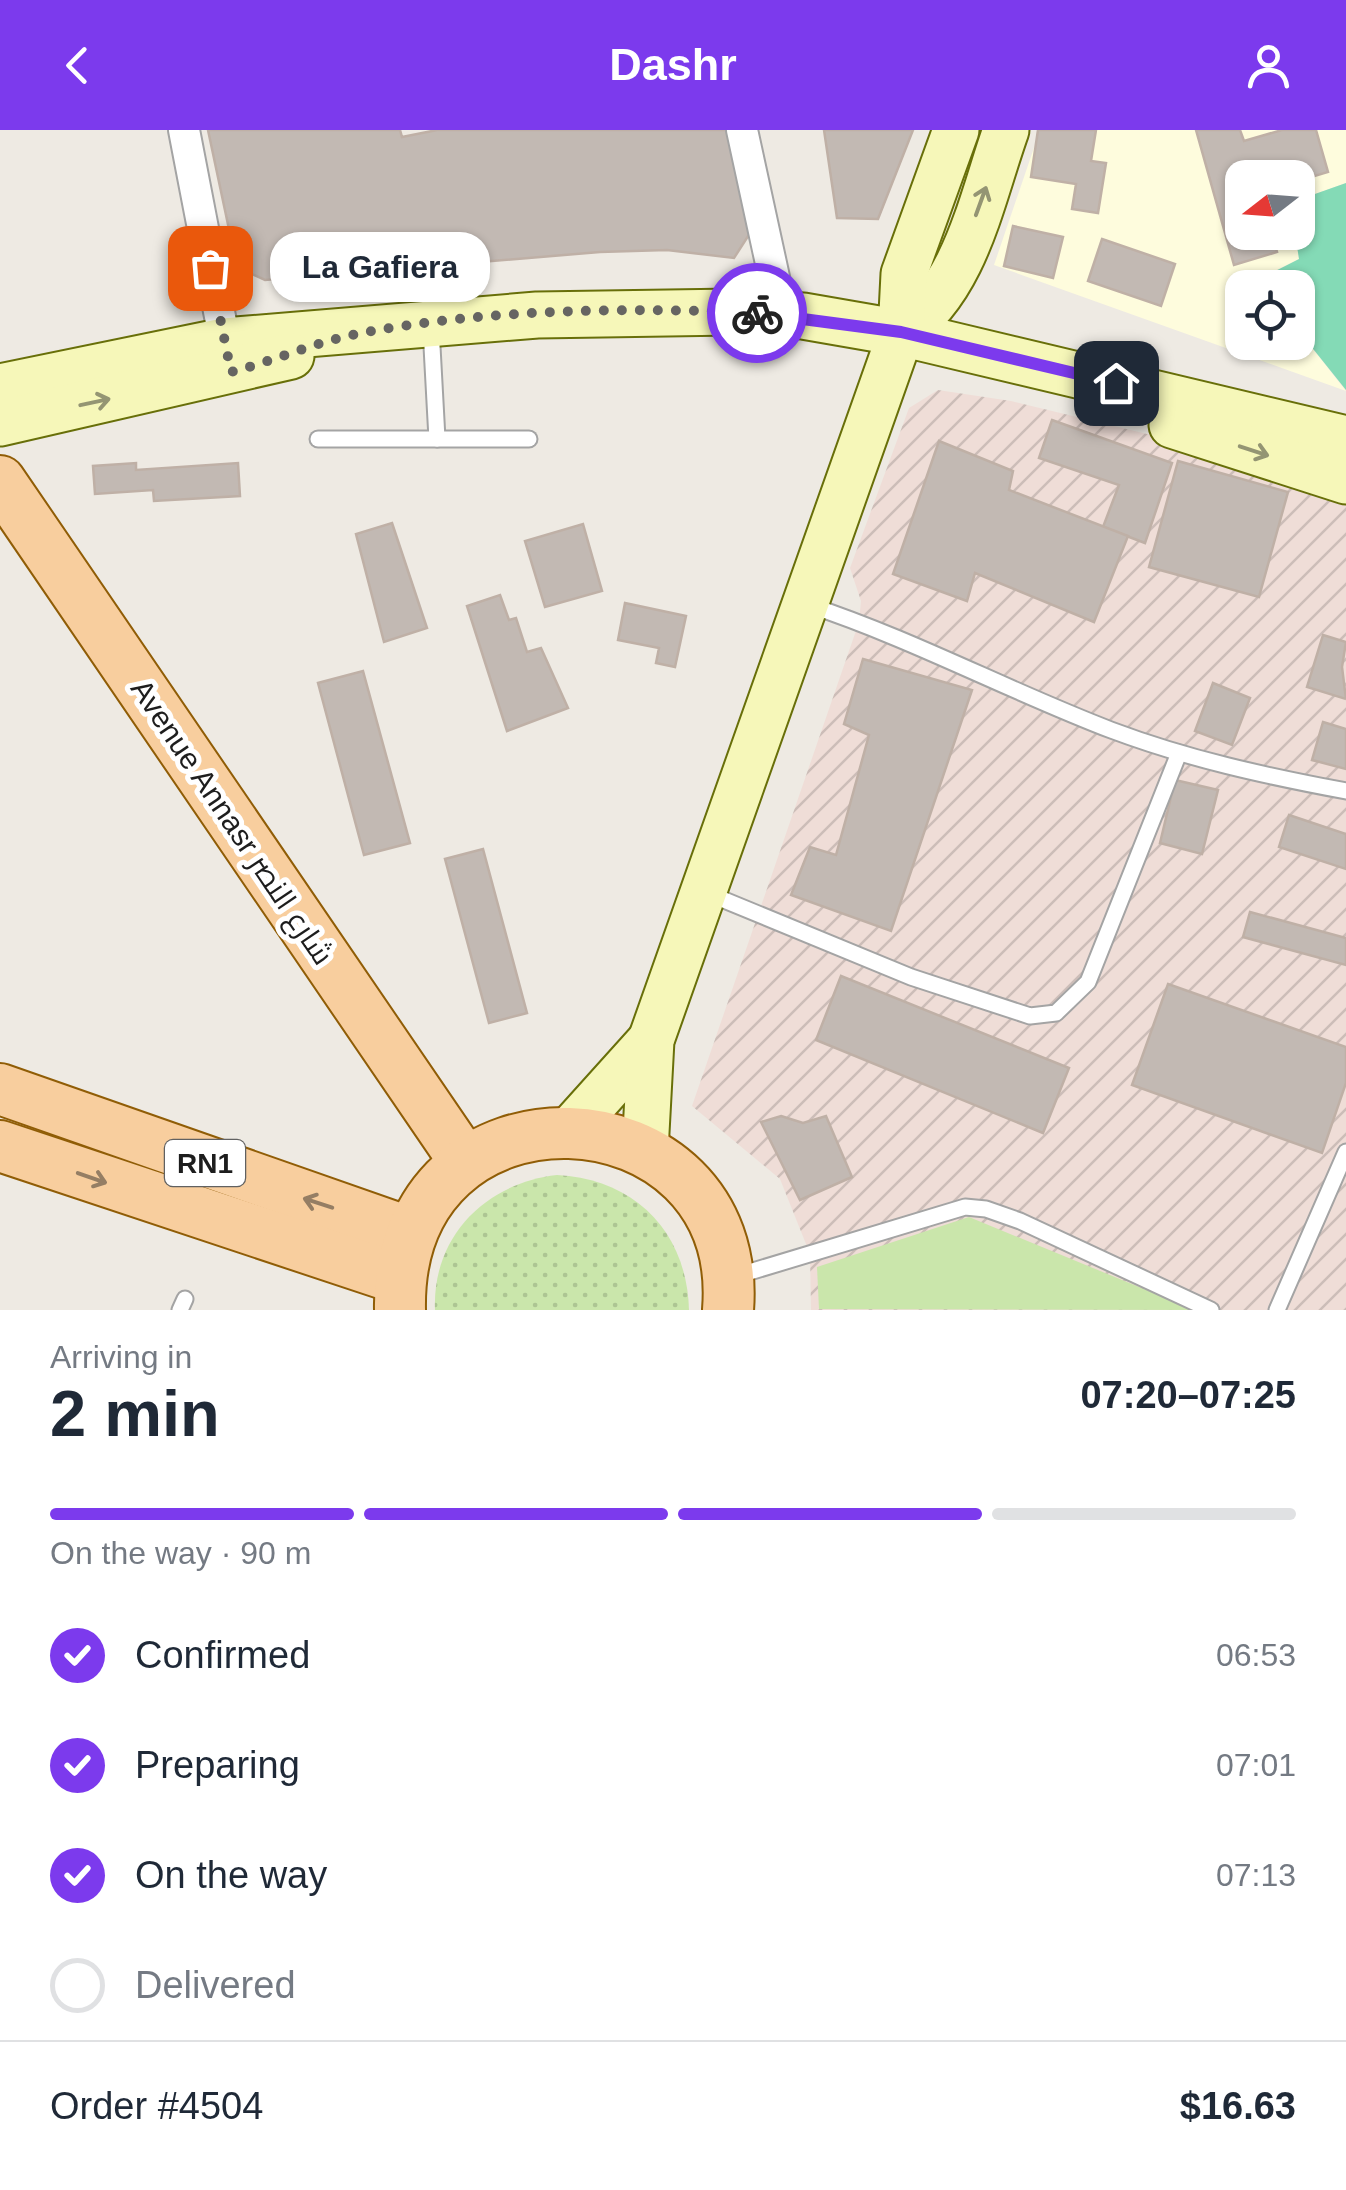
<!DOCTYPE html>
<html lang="en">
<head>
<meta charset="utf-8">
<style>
	body { margin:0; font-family:Helvetica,Cairo,sans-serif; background:#f2f2f3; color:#1f2937; height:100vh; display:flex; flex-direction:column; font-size:38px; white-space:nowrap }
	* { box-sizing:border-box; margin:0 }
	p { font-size:32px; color:#747a83 }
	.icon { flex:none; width:55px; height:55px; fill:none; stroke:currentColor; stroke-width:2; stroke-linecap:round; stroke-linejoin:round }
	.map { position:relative; height:1180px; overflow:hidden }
	.drawer { display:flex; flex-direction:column; background:#fff; flex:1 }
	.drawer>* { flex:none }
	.needle { width:65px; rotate:253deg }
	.fabs { position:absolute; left:1225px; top:30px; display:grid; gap:20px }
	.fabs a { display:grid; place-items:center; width:90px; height:90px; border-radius:20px; background:#fff; box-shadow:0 2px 8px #0004; font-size:50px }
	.pin { position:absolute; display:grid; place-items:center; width:85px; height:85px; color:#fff; margin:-42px; border-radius:20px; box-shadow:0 5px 15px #0006 }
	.courier { position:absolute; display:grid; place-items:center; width:100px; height:100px; margin:-50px; border:8px solid #7c3aed; border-radius:50%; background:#fff; color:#222; box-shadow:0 2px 12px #0007 }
	.bubble { position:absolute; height:70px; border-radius:30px; background:#fff; box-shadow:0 2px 8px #0004; font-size:32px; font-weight:800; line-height:70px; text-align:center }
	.head em { font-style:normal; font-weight:800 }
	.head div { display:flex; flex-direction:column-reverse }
	.head { display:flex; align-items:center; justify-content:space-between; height:170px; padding:0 50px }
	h1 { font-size:65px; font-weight:800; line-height:75px }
	.bar { display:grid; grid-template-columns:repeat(4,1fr); gap:15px 10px; align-content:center; height:120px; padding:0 50px }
	.bar i { height:12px; border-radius:8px; background:#e0e1e3 }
	.bar .selected { background:#7c3aed }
	.bar p { grid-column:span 4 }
	.line { display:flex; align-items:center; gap:25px; padding:0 50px; border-top:2px solid #e0e1e3 }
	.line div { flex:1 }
	ol { padding:0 50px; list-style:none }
	li { display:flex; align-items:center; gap:30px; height:110px }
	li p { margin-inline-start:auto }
	li .icon { padding:10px; border-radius:50%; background:#7c3aed; color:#fff; stroke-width:4 }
	li:last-child { color:#747a83 }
	li i { width:55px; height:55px; border:5px solid #e0e1e3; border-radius:50% }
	header { display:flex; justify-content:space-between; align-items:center; height:130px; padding:0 50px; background:#7c3aed; color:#fff; font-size:45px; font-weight:800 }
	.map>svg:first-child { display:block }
	.education { fill:#fefcdd }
	.military { fill:url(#military-furrows) }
	.grass { fill:url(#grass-dots) }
	.garden { fill:#cae6ab }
	.pitch { fill:#84dab6 }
	.building { fill:#c2b9b3; stroke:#bfb0a6; stroke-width:2.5 }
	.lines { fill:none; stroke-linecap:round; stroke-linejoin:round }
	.lane-casing { stroke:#a4a4a4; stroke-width:19 }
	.street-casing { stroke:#a4a4a4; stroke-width:34 }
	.secondary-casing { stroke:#686f09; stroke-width:49 }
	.primary-casing { stroke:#905d06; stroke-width:54 }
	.lane { stroke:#fff; stroke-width:15 }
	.street { stroke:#fff; stroke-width:30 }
	.secondary { stroke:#f6f7b9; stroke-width:45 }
	.primary { stroke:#f8ce9e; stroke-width:50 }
	.oneway { stroke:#949573 }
	.oneway2 { stroke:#957e64 }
	.done { stroke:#666562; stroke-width:10; stroke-dasharray:0 18 }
	.route { stroke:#7c3aed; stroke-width:12 }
	.labels { text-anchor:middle; stroke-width:10; stroke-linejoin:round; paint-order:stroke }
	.shield { fill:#fff; stroke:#616161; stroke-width:2.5 }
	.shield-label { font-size:28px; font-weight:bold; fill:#1d1d1d }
	.street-label { font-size:30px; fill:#1d1d1d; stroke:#fff }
</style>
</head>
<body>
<header><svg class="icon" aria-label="back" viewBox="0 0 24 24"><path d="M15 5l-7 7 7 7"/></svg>Dashr<svg class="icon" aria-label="person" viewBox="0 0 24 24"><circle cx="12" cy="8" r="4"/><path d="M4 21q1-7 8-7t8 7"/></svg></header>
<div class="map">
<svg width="1346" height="1180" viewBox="0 0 1346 1180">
	<defs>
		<pattern id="military-furrows" width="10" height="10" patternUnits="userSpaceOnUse" patternTransform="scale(2.5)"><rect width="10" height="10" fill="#efddd7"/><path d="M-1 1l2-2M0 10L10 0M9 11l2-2" fill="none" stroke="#ccbdb8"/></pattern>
		<pattern id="grass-dots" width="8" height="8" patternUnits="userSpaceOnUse" patternTransform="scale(2.5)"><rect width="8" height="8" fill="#cae6ab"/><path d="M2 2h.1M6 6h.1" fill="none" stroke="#adc593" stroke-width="1.8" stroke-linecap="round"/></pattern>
	</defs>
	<rect width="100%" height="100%" fill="#eeeae3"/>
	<polygon class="education" points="1040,0 1346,0 1346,53 1298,70 1298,48 1242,48 1242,102 1295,103 1299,129 1257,150 1262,157 1242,158 1242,212 1298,212 1298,200 1346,261 994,135"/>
	<polygon class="military" points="938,260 1011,271 1147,304 1346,365 1346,1180 811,1180 810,1124 780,1049 692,976 859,492 861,471 850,438 909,278"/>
	<path class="grass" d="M557 1045C635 1049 687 1102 689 1180H435C432 1106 486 1053 557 1045Z"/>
	<polygon class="garden" points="969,1087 1195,1180 819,1179 817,1137"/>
	<polygon class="pitch" points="1346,53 1346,260 1298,200 1298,158 1262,157 1256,151 1299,129 1295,103 1298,70"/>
	<g class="building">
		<polygon points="208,0 400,0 402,7 437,0 733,0 752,100 734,128 667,120 600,122 265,150 237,137"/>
		<polygon points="824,0 913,0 878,89 837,88"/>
		<polygon points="1038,0 1096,0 1091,31 1106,33 1098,83 1072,79 1076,54 1031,47"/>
		<polygon points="1196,0 1240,0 1244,11 1282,0 1316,0 1328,42 1298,51 1281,48 1278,39 1242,48 1242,102 1271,102 1277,122 1234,135"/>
		<polygon points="1013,96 1063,107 1053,148 1004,136"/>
		<polygon points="1102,109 1175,134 1161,176 1088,151"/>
		<polygon points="1052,290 1172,333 1145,413 1103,397 1119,355 1039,328"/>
		<polygon points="939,311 1013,341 1009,360 1128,406 1094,492 975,443 967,471 893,444"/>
		<polygon points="1178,331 1288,362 1259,467 1149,437"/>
		<polygon points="136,333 136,340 238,333 240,366 154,371 153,360 95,364 93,336"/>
		<polygon points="392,393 427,498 384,512 356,404"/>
		<polygon points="583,394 602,461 545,477 525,411"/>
		<polygon points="500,465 509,490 516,488 527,522 541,518 568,578 507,601 467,476"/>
		<polygon points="625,473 686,486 675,537 656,533 659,518 618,510"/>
		<polygon points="1323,505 1346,512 1342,537 1346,569 1307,557"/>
		<polygon points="863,529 972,560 891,801 791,765 810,717 836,725 869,605 844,594"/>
		<polygon points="363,541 410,713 364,725 318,553"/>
		<polygon points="1213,553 1250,568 1232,615 1195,601"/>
		<polygon points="1323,592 1346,599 1346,639 1312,630"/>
		<polygon points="1175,650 1218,660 1202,724 1160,713"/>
		<polygon points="1289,685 1346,704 1346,739 1279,717"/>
		<polygon points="483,719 527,883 489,893 445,729"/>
		<polygon points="1250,782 1346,808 1346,835 1243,807"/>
		<polygon points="841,846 1069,938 1043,1003 816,910"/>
		<polygon points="1168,854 1346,917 1346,953 1322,1023 1132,955"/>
		<polygon points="781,986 803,993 826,986 852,1047 800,1070 761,992"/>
	</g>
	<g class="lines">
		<defs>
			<g id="lane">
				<polyline points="431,198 437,309"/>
				<polyline points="318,309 529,309"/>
				<path d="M809 475C912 509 1009 561 1111 600 1188 629 1266 646 1346 661"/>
				<polyline points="707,763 911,847 1030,886 1056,883 1088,852 1179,623"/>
				<polyline points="733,1147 965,1077 986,1079 1020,1091 1211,1180"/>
				<polyline points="180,1180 185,1169"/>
				<polyline points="1277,1180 1346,1022"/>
			</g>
			<g id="street">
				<polyline points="184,0 228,228"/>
				<polyline points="742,0 782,184"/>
			</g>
			<g id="secondary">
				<path d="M901 203C966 159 981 70 1006 0"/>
				<polyline points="0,257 224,211 537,185 733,182 803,186 901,203 1346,309"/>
				<polyline points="0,293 291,226"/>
				<polyline points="1172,295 1346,351"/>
				<polyline points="570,1000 651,910"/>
				<polyline points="645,1021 651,910 901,203 904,144 956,0"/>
			</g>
			<g id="primary">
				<polyline points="0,351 465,1032"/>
				<polyline points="0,959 411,1103"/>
				<polyline points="0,1016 400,1149"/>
				<path d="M400 1180C395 935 746 953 728 1180"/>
			</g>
		</defs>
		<use href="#lane" class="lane-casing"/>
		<use href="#street" class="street-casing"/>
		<use href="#secondary" class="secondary-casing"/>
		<use href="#primary" class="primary-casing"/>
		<use href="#lane" class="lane"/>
		<use href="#street" class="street"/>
		<use href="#secondary" class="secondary"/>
		<use href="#primary" class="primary"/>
	</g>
	<defs><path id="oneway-shaft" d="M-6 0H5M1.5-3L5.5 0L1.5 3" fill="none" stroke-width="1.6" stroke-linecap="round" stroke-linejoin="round" transform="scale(2.5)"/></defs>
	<g class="oneway">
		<use href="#oneway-shaft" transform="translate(981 71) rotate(-70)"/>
		<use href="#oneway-shaft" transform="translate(95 272) rotate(-12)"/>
		<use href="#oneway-shaft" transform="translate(1254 321) rotate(18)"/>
	</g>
	<g class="oneway2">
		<use href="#oneway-shaft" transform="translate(92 1048) rotate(19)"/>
		<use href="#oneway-shaft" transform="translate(318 1073) rotate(-162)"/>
	</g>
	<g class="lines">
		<path class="done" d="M210 138 231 242C274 231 318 211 362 203 487 179 630 177 757 183"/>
		<polyline class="route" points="757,183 901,202 1116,253"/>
	</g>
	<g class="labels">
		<rect class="shield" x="165" y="1010" width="80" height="46" rx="8"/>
		<g class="shield-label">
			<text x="205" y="1043">RN1</text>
		</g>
		<g class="street-label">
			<text transform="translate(232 692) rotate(56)" y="10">Avenue Annasr شارع النصر</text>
		</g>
	</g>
</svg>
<div class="fabs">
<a><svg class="needle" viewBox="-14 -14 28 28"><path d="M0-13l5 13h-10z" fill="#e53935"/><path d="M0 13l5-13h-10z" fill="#747a83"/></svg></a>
<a><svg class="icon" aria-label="locate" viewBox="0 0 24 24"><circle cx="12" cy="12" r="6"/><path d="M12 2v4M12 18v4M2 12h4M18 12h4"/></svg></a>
</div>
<div class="pin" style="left:210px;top:138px;background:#ea580c"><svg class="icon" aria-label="bag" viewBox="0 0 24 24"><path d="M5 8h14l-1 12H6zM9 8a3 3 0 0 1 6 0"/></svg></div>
<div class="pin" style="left:1116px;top:253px;background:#1f2937"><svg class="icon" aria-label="home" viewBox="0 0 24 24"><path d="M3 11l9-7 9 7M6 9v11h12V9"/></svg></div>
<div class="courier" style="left:757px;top:183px"><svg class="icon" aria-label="bike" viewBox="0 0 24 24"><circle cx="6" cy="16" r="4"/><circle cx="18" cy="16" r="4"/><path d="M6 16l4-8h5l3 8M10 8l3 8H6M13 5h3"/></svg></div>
<div class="bubble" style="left:270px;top:102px;width:220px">La Gafiera</div>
</div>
<section class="drawer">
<div class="head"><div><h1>2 min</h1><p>Arriving in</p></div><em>07:20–07:25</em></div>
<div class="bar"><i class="selected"></i><i class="selected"></i><i class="selected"></i><i></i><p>On the way · 90 m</p></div>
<ol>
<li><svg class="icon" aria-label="check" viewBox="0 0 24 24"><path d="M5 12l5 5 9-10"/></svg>Confirmed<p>06:53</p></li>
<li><svg class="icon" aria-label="check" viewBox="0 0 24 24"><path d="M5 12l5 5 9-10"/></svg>Preparing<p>07:01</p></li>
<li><svg class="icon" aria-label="check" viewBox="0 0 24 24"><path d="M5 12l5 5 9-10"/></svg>On the way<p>07:13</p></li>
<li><i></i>Delivered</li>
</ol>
<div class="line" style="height:130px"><div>Order #4504</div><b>$16.63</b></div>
</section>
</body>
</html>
